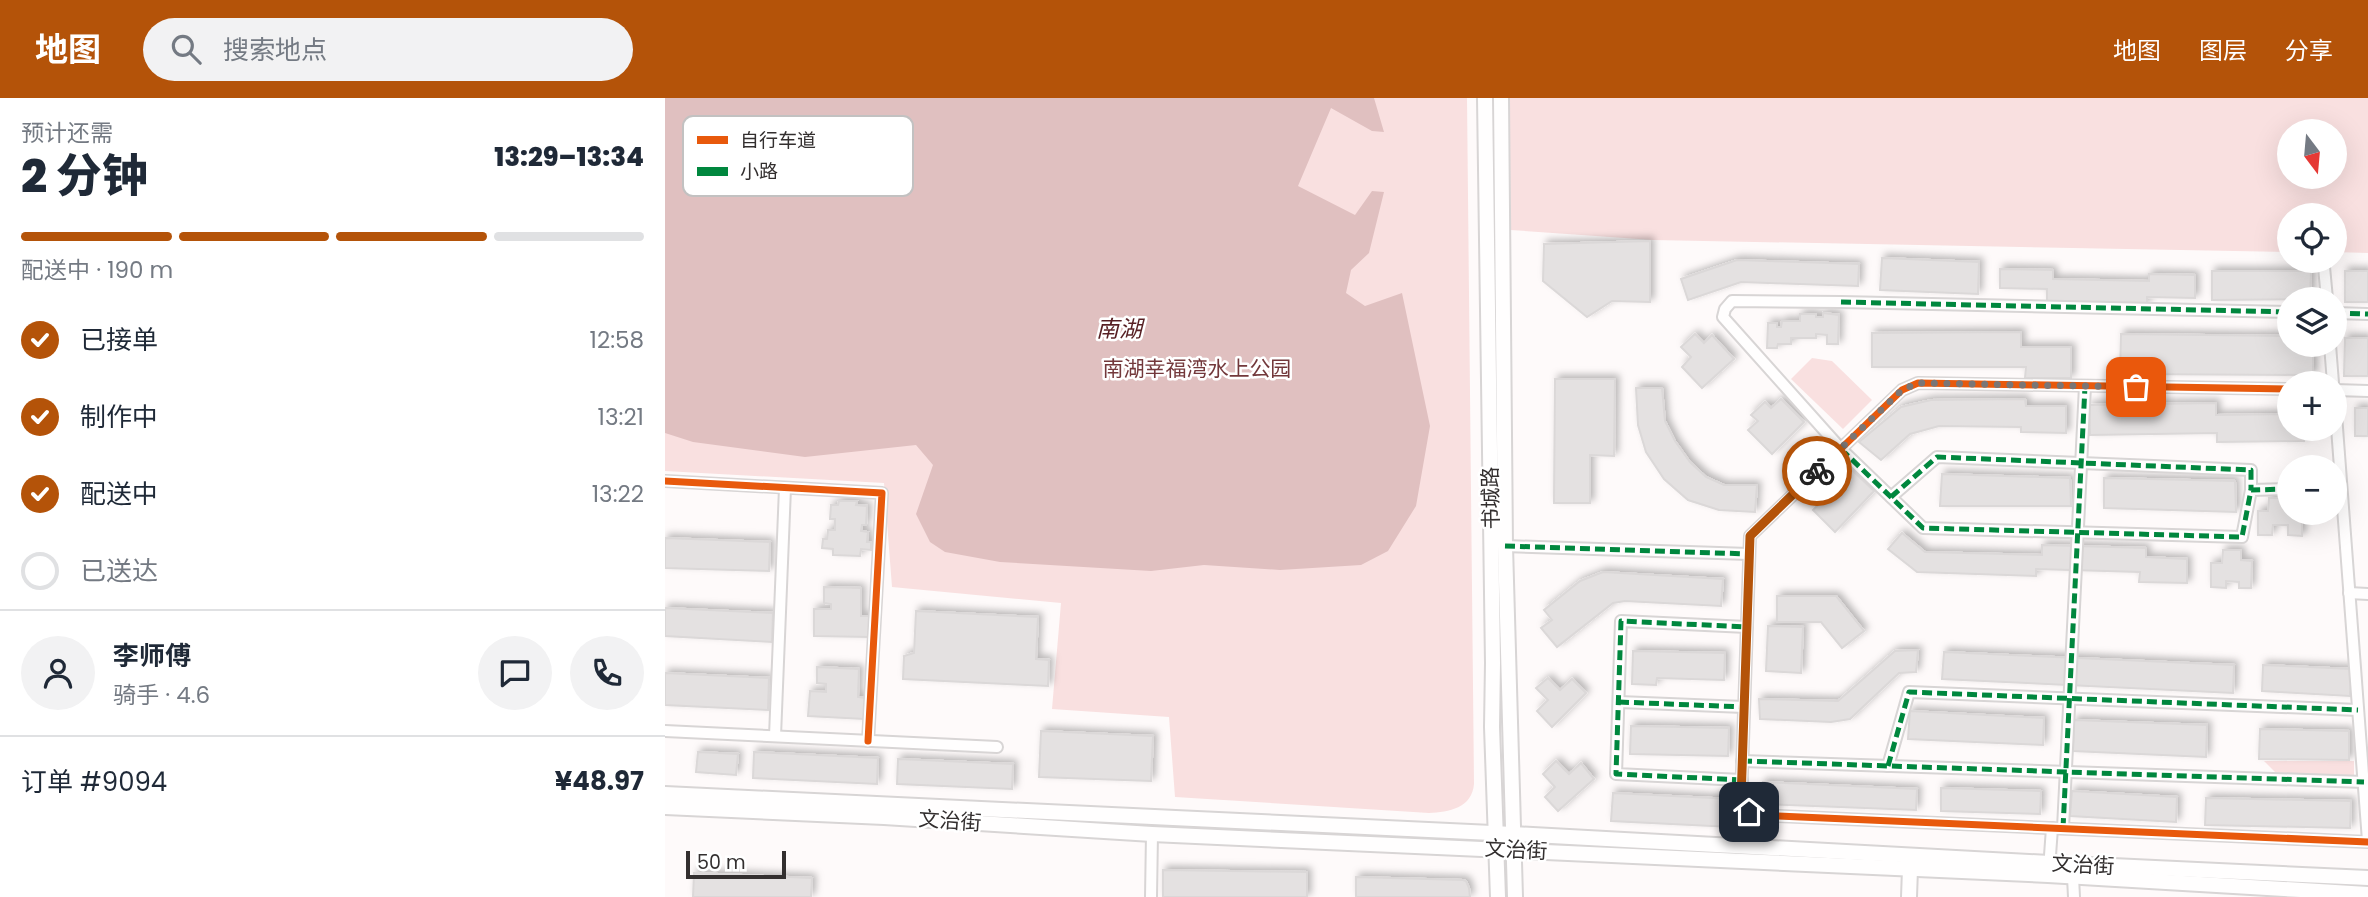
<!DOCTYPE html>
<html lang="zh">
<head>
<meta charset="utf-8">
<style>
	body { margin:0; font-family:Poppins,"Noto Sans SC",sans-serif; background:#f2f2f3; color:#1f2937; height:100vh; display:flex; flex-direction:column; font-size:26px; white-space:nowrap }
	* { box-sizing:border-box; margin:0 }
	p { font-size:23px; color:#747a83 }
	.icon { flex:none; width:38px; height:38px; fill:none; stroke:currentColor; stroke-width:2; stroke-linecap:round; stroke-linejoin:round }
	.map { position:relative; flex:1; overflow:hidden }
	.details { display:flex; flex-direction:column; background:#fff; width:665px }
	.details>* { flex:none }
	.needle { width:46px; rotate:164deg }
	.controls { position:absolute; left:1612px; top:21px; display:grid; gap:14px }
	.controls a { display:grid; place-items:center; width:70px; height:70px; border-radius:50%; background:#fff; box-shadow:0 7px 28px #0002; font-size:35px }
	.scale { position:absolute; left:21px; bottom:18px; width:100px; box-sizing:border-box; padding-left:7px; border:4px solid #332f2f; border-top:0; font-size:19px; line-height:24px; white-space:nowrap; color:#332f2f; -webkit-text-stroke:5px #fff; paint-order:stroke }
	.pin { position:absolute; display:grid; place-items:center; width:60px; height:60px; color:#fff; margin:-30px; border-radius:14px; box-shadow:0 4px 10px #0006 }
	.courier { position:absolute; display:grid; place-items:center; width:70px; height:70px; margin:-35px; border:5px solid #b45309; border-radius:50%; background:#fff; color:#222; box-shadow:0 2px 9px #0007 }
	.summary em { font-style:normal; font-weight:800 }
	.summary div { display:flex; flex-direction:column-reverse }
	.summary { display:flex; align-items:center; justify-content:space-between; height:119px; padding:0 21px }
	h1 { font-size:46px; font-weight:800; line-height:52px }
	.bar { display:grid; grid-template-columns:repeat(4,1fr); gap:10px 7px; align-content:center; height:84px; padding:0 21px }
	.bar i { height:9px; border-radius:5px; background:#e0e1e3 }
	.bar .active { background:#b45309 }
	.bar p { grid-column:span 4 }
	.line { display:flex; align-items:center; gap:18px; padding:0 21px; border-top:2px solid #e0e1e3 }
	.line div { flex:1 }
	.round { display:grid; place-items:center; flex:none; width:74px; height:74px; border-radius:37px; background:#f2f2f3 }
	ol { padding:0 21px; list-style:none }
	li { display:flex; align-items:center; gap:21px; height:77px }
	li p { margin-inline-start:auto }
	li .icon { padding:7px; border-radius:50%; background:#b45309; color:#fff; stroke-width:4 }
	li:last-child { color:#747a83 }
	li i { width:38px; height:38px; border:4px solid #e0e1e3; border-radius:50% }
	header { display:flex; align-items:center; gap:42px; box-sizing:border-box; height:98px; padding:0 35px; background:#b45309; color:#fff }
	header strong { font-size:33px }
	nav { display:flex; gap:38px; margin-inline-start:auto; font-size:24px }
	.search { width:490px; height:63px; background:#f2f2f3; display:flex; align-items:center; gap:18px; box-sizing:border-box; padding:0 24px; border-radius:38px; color:#747a83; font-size:26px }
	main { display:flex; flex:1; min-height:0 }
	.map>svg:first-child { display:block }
	.green { fill:#f9e0e0; fill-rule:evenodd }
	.water { fill:#e0c0c0 }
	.building { fill:#e4e1e1; stroke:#dbd8d8; stroke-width:2; filter:url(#shadow) }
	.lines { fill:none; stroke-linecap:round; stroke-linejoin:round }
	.street-casing { stroke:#d8d5d5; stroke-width:14 }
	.secondary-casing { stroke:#d8d5d5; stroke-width:18 }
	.street { stroke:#fffefe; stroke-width:10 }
	.secondary { stroke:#fffefe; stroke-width:14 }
	.quiet { stroke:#00873e; stroke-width:5; stroke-dasharray:10 5; stroke-linecap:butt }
	.cycleway-casing { stroke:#fff; stroke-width:11 }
	.cycleway { stroke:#e8590c; stroke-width:7 }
	.done { stroke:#7a7676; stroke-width:7; stroke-dasharray:0 12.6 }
	.route { stroke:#b45309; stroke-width:9 }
	.labels { text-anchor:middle; stroke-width:5; stroke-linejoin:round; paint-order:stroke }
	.park-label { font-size:21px; fill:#73383b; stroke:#fff }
	.street-label { font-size:21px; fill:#332f2f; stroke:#fff }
	.water-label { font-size:23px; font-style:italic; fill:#571f23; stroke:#fff }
	.key { fill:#fff; stroke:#c2c1c1; stroke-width:2 }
	.key-label { font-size:19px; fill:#332f2f }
</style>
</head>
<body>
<header>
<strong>地图</strong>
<div class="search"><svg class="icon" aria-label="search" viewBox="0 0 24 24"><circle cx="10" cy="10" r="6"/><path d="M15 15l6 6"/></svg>搜索地点</div>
<nav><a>地图</a><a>图层</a><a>分享</a></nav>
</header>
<main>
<section class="details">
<div class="summary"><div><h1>2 分钟</h1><p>预计还需</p></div><em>13:29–13:34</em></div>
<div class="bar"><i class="active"></i><i class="active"></i><i class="active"></i><i></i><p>配送中 · 190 m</p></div>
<ol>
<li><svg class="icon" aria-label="check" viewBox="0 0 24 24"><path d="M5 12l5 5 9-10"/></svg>已接单<p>12:58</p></li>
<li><svg class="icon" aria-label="check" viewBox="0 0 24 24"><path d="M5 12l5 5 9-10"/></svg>制作中<p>13:21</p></li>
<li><svg class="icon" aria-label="check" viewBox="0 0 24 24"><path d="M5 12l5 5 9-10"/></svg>配送中<p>13:22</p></li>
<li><i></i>已送达</li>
</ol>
<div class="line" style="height:126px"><a class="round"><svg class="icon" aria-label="person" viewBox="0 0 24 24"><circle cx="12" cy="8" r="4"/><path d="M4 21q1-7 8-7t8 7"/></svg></a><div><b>李师傅</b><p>骑手 · 4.6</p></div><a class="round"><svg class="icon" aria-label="chat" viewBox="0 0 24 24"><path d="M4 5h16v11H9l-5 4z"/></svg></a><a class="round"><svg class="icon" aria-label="phone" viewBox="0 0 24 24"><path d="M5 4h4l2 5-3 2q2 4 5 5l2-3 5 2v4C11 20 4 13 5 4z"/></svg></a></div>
<div class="line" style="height:91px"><div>订单 #9094</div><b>¥48.97</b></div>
</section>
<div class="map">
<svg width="1703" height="799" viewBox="0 0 1703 799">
	<defs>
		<filter id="shadow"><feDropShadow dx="3.5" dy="-3.5" stdDeviation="3.5" flood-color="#0004"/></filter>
	</defs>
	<rect width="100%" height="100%" fill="#fefafa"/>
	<g class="green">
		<path d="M0 0H802L809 686C807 710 784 714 764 715L510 699 504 619 387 611 396 505 227 489 219 385 0 373Z"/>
		<path d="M845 0H1703V155L1670 154V117H1624V154L988 142 845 132ZM1624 33H1670V79H1624Z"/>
		<polygon points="1147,260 1167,263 1207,302 1178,331 1126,281"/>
		<polygon points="1599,663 1689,663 1689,687 1623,687"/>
	</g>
	<polygon class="water" points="0,0 709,0 719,34 707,33 666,10 633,88 690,117 707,93 719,94 704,155 686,172 681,195 700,208 737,195 765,328 751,408 723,453 696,467 615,472 539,467 486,473 335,464 280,454 265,444 251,416 268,367 251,347 140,359 28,344 0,335"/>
	<g class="building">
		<polygon points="985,143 985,204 947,203 922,219 878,183 879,146"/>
		<polygon points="1217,160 1314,164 1313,196 1215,192"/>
		<polygon points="1072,162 1194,166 1193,188 1076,184 1023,202 1016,181"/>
		<polygon points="1335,171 1388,172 1388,181 1484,183 1484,176 1530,177 1530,200 1482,199 1482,206 1382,203 1382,191 1335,190"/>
		<polygon points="1547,173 1646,173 1645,201 1547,202"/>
		<rect x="1680" y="173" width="23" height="31"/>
		<polygon points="1158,215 1174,217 1173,246 1162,246 1162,237 1151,236 1151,240 1126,240 1126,246 1113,246 1112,250 1102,250 1103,225 1112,225 1112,229 1116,229 1117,223 1135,223 1135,216 1151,216 1151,219 1158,219"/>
		<polygon points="1356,234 1356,249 1406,249 1406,280 1360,280 1361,269 1207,269 1207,235"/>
		<polygon points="1030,236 1039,245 1047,237 1069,261 1037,290 1017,269 1026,259 1016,249"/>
		<polygon points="1456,236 1624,238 1624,247 1648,247 1648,277 1455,276"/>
		<polygon points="1680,240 1703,240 1703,278 1679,278"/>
		<polygon points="890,281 950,281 949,358 925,357 925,405 889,405"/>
		<polygon points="971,290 997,290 1000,323 1010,343 1025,364 1041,379 1059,387 1092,387 1090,414 1054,412 1023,402 999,381 981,354 973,327"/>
		<polygon points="1116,301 1139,324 1107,356 1083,332 1093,323 1086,317 1100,304 1106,310"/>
		<polygon points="1360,301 1361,308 1401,308 1401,335 1356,334 1356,329 1274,328 1245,336 1216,362 1194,344 1236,309 1266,302"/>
		<polygon points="1551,305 1551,317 1624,316 1624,331 1639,331 1639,343 1552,344 1552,335 1425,337 1424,307"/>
		<rect x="1690" y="310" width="13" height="28"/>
		<polygon points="1187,372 1209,393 1170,434 1148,412 1157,403 1148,395 1168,373 1178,381"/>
		<polygon points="1277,376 1405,380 1406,408 1275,408"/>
		<polygon points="1439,380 1570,383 1571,414 1439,410"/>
		<polygon points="1604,400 1624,400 1624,415 1637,415 1637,438 1623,437 1623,427 1608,427 1607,437 1593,437 1593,413 1603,413"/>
		<polygon points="174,403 192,403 191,407 202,408 201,427 197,427 196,433 203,434 202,444 206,444 206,452 196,451 195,458 168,457 168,451 157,450 158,441 162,441 163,432 170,432 170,421 165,421 166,407 173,407"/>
		<polygon points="1237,435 1260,454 1377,457 1377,447 1481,450 1481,459 1522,461 1522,485 1474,484 1475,474 1371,471 1371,478 1252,474 1223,451"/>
		<polygon points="0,440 105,444 104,473 0,470"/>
		<polygon points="1558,452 1576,452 1576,462 1587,463 1586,490 1574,490 1574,484 1561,483 1561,490 1546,489 1546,465 1557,465"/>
		<polygon points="938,474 1058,481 1056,508 960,503 948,505 892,549 876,530 887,522 879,512 915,483"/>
		<polygon points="159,489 196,490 196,518 204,518 204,539 149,538 149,511 166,511 166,506 159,505"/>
		<polygon points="1112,498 1171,498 1199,533 1177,550 1156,524 1112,524"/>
		<polygon points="0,510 108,515 107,544 0,538"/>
		<polygon points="251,513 373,519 371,561 384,562 383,588 238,581 239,558 249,555"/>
		<polygon points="1103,528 1138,529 1136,575 1101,573"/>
		<polygon points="1253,552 1251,574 1234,575 1185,621 1166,624 1095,621 1094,601 1173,603 1230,553"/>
		<polygon points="968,553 1060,555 1059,582 992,580 991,587 967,586"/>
		<polygon points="1279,554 1569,567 1568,595 1277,581"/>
		<polygon points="1598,567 1687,571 1685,598 1597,593"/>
		<polygon points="152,569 194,571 193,599 200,600 199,621 143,618 145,593 161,594 161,586 152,585"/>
		<polygon points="0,575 104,580 103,612 0,607"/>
		<polygon points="883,580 895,592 907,581 921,595 887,629 872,613 883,602 871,590"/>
		<polygon points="1245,613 1379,620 1378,647 1243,641"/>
		<polygon points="1409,622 1542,627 1541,659 1408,653"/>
		<polygon points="966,628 1064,630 1063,658 965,656"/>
		<polygon points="1595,631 1684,633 1684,662 1594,661"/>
		<polygon points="376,633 488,638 486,683 374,679"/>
		<polygon points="33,654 73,656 71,677 31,674"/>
		<polygon points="89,654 213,660 212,686 88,680"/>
		<polygon points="233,661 348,666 347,691 232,686"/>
		<polygon points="891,663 904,676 916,665 929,681 893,713 880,699 890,689 878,676"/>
		<polygon points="1098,684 1252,691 1251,712 1097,706"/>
		<polygon points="1276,690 1376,693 1375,716 1276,713"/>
		<polygon points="1407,693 1512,699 1511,724 1405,718"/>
		<polygon points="948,695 1067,701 1066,729 946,723"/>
		<polygon points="1541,700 1686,703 1685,730 1540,727"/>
		<polygon points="498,772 642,774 642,799 498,799"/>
		<polygon points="29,775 147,780 146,799 28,799"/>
		<polygon points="691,779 798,782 801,783 804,790 805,799 691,799"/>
	</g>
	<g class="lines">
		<defs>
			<g id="street">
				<polyline points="1659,169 1662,201"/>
				<polyline points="1624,214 1176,204 1067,203 1060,211 1058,219 1176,351 1258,430 1577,439 1586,392 1624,391"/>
				<polyline points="1670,215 1703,216"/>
				<polyline points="1665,247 1668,285"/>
				<polyline points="1624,291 1253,285 1237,292 1085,438 1076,702 1085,714 1092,717 1703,744"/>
				<polyline points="1670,292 1703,293"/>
				<polyline points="1670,303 1703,743"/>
				<polyline points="0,383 217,395 203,643"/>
				<polyline points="1226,399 1272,359 1586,372 1586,392"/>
				<polyline points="840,448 1084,456"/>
				<polyline points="1684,495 1703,496"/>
				<polyline points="954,604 1079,609"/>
				<polyline points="0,633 332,649"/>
				<polyline points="110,638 120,390"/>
				<polyline points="1077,663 1699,684"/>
				<polyline points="1223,668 1244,594 1693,612"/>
				<polyline points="1077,682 951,676 956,523 1082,529"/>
				<polyline points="1398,730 1420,288"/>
				<polyline points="1384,771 1387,730"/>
				<polyline points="1408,779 1409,799"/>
				<polyline points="486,799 487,736"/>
			</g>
			<g id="secondary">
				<polyline points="820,0 828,565 827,629 833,799"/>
				<polyline points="836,0 840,448 850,799"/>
				<polyline points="0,696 848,736 1384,765 1703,780"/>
				<polyline points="0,709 219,719 487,736 1383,777 1703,796"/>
				<polyline points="1244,799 1245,771"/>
			</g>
		</defs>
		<use href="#street" class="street-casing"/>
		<use href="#secondary" class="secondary-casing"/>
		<use href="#street" class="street"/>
		<use href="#secondary" class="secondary"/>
		<g class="quiet">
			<polyline points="1176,204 1624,214"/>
			<polyline points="1670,215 1703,216"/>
			<polyline points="1176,351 1258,430 1577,439 1586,392 1624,391"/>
			<polyline points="1670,391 1676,391"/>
			<polyline points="1226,399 1272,359 1586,372 1586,392"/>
			<polyline points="840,448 1084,456"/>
			<polyline points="954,604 1079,609"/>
			<polyline points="1077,663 1699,684"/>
			<polyline points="1223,668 1244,594 1693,612"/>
			<polyline points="1077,682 951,676 956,523 1082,529"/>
			<polyline points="1398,730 1420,288"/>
		</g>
		<defs>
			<g id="cycleway">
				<polyline points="1624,291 1253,285 1237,292 1085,438 1076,702 1085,714 1092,717 1703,744"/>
				<polyline points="0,383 217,395 203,643"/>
			</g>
		</defs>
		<use href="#cycleway" class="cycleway-casing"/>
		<use href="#cycleway" class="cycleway"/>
	</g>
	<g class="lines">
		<polyline class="done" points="1152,373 1237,292 1253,285 1471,289"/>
		<polyline class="route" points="1084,714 1076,702 1085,438 1152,373"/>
	</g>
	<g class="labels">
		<g class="park-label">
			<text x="532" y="278">南湖幸福湾水上公园</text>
		</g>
		<g class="street-label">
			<text transform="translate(826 400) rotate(-91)" y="7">书城路</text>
			<text transform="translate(285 723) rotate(4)" y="7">文治街</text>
			<text transform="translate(851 752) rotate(3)" y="7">文治街</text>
			<text transform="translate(1418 767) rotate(3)" y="7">文治街</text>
		</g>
		<g class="water-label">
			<text x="454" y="239">南湖</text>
		</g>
	</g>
	<rect x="18" y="18" width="230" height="80" rx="10" class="key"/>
	<rect x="32" y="38" width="31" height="8" fill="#e8590c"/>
	<rect x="32" y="69" width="31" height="9" fill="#00873e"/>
	<g class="key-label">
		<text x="75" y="49">自行车道</text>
		<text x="75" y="80">小路</text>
	</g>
</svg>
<div class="controls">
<a><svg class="needle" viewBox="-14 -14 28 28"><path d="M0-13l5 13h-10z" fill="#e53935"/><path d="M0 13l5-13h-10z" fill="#747a83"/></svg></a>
<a><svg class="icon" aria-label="locate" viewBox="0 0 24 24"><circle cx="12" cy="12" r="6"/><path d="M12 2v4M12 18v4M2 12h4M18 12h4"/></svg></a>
<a><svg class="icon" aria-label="layers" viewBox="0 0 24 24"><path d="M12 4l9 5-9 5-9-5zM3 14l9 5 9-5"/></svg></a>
<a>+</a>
<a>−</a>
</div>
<div class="scale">50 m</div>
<div class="pin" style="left:1471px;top:289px;background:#ea580c"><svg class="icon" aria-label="bag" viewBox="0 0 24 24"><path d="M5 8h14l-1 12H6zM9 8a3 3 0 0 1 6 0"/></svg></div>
<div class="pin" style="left:1084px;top:714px;background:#1f2937"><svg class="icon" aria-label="home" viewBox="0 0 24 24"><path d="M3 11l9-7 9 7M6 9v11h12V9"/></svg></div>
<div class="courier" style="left:1152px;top:373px"><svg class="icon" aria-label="bike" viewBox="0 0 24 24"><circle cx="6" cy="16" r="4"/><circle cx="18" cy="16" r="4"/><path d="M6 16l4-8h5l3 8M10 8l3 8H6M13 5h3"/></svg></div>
</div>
</main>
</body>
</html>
